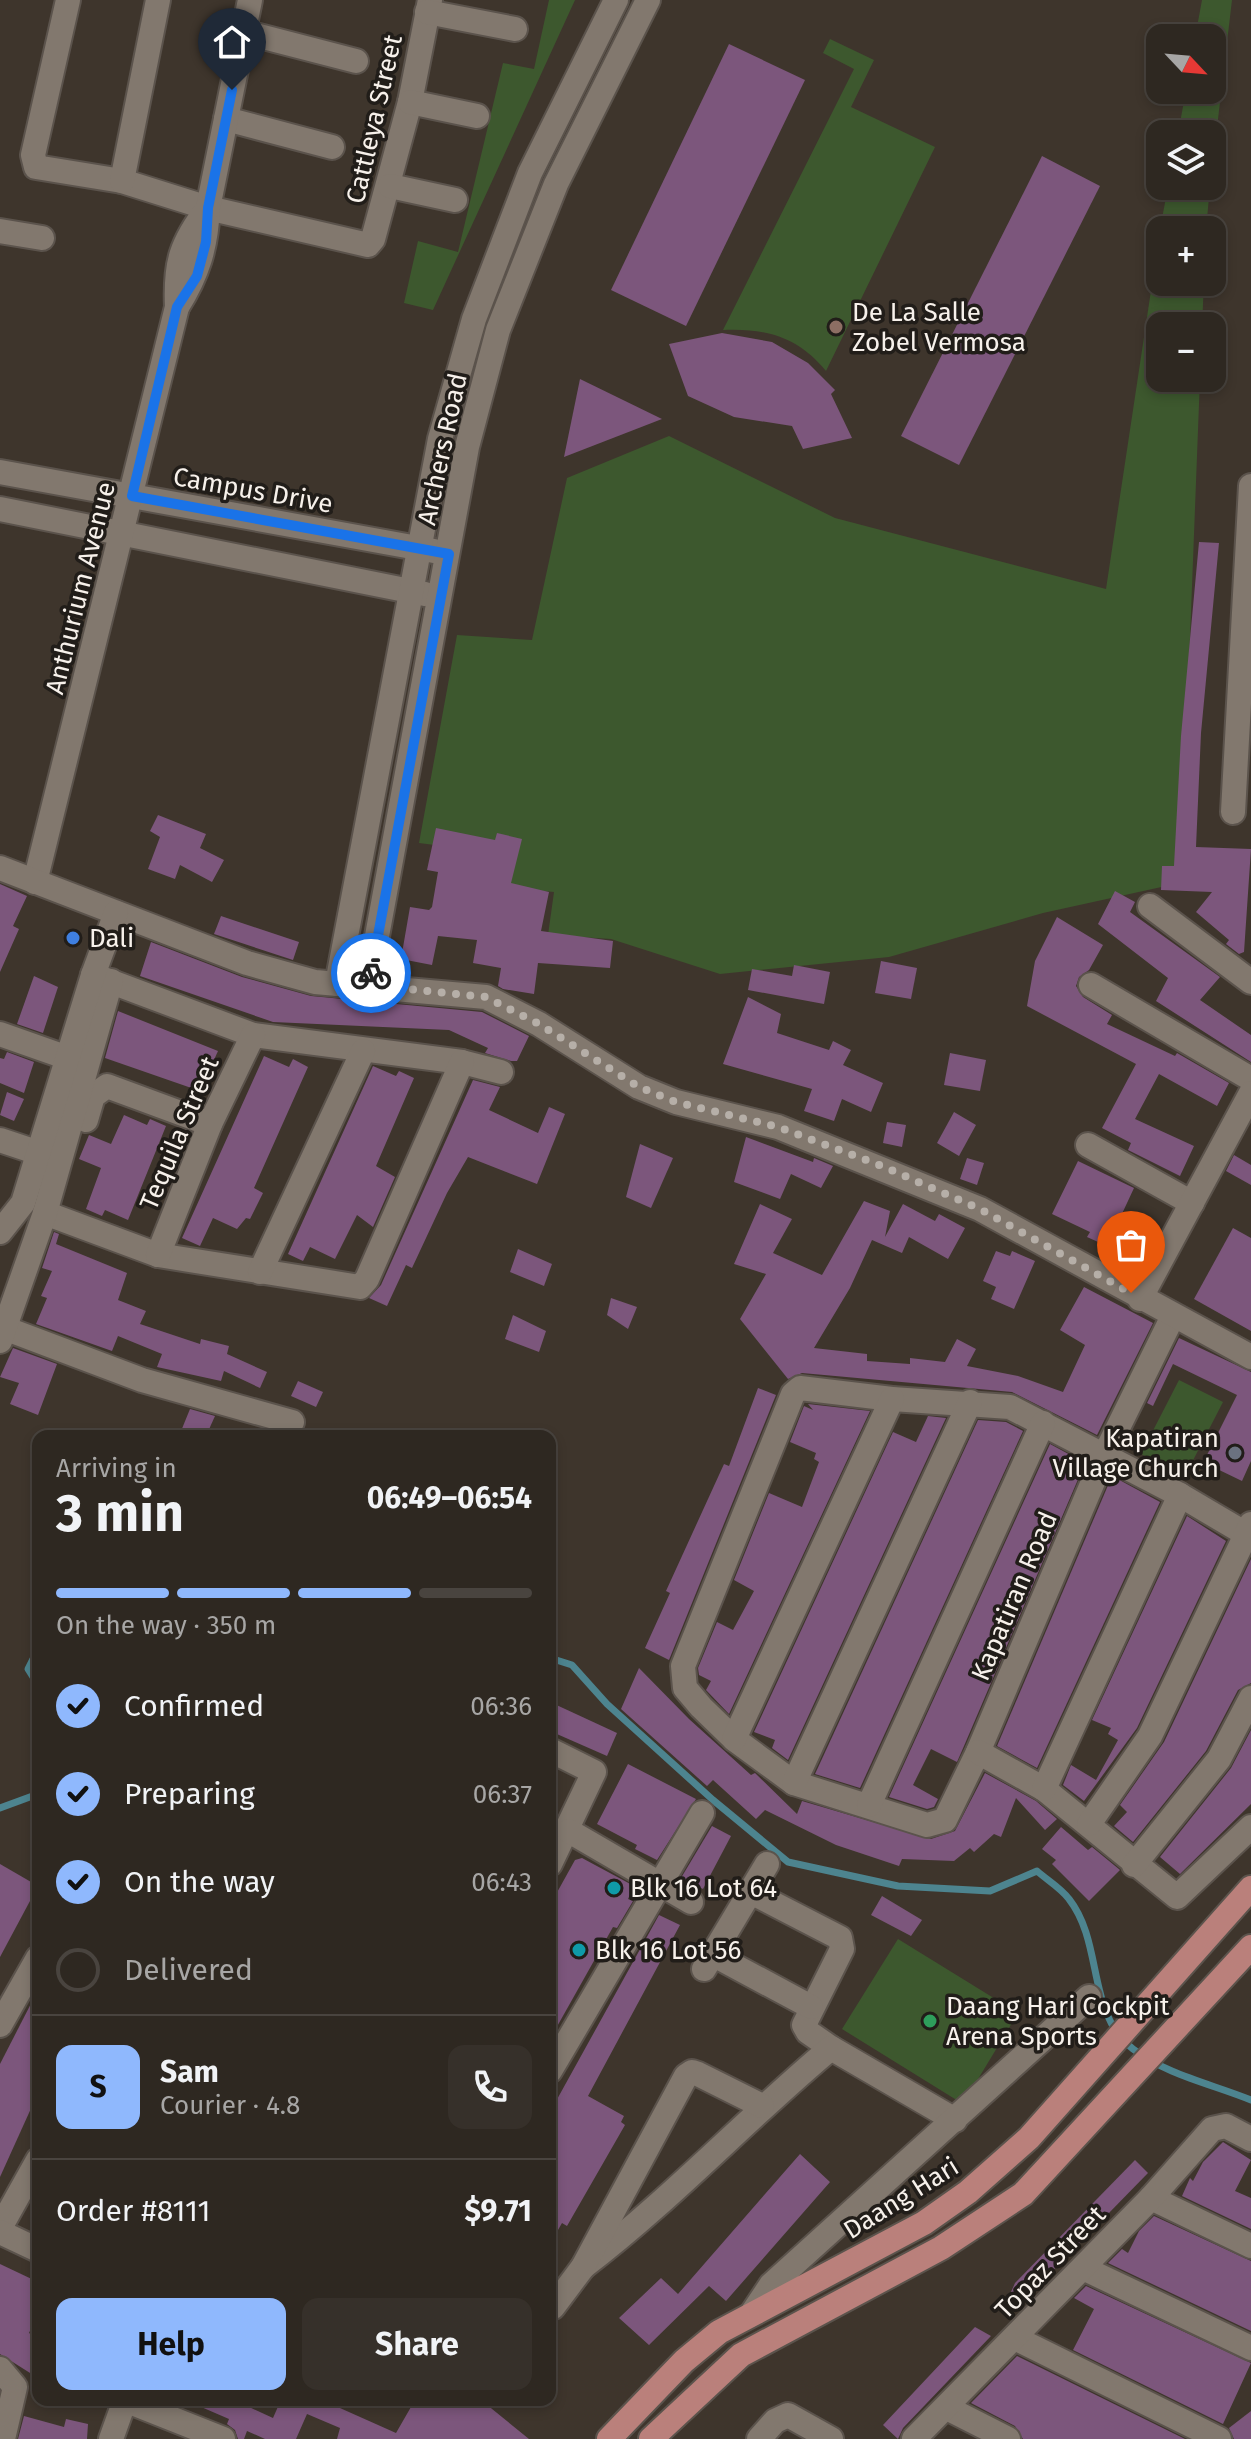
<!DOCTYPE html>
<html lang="en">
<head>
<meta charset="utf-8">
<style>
	body { margin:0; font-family:"Fira Sans",sans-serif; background:#36302a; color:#f1f3f6; height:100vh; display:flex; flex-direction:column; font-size:30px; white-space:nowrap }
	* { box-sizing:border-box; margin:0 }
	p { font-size:26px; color:#a7a6a5 }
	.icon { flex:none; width:44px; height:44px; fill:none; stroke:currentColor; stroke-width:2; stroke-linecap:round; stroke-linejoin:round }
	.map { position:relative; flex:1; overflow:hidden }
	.details { position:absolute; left:32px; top:1430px; width:524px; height:976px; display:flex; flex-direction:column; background:#2e2821; border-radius:16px; box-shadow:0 4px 12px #0003,0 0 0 2px #49443f }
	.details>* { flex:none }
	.needle { width:52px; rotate:116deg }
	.fabs { position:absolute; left:1146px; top:24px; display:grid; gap:16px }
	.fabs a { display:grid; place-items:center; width:80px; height:80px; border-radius:16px; background:#2e2821; box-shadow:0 4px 12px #0003,0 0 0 2px #49443f; font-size:40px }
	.pin { position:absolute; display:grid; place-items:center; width:68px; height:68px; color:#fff; margin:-82px -34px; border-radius:50% 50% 50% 0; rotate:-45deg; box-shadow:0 0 8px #0007 }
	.pin .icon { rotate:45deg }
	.courier { position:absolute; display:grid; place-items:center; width:80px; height:80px; margin:-40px; border:6px solid #1a73e8; border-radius:50%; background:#fff; color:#222; box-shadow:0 2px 10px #0007 }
	.summary em { font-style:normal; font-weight:700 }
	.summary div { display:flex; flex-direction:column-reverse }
	.summary { display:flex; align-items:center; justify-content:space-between; height:136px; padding:0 24px }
	h1 { font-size:52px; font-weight:700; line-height:60px }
	.bar { display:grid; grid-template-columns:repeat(4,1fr); gap:12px 8px; align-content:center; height:96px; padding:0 24px }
	.bar i { height:10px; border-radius:6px; background:#49443f }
	.bar .current { background:#8fb8fd }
	.bar p { grid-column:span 4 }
	.line { display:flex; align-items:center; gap:20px; padding:0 24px; border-top:2px solid #49443f }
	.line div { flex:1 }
	.round { display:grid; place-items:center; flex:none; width:84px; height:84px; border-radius:16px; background:#36302a }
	ol { padding:0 24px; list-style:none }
	li { display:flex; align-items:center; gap:24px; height:88px }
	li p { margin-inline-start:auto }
	li .icon { padding:8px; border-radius:50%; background:#8fb8fd; color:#111; stroke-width:4 }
	li:last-child { color:#a7a6a5 }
	li i { width:44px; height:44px; border:4px solid #49443f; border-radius:50% }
	.primary-button { display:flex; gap:16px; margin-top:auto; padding:16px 24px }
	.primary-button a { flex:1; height:92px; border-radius:16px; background:#8fb8fd; color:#111; font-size:32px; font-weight:700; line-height:92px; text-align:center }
	.primary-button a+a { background:#36302a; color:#f1f3f6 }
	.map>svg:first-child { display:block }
	.green { fill:#3d582e }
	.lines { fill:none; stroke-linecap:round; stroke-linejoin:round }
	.stream { stroke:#4d848f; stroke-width:7 }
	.building { fill:#7c567c }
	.minor-casing { stroke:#5b534c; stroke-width:28 }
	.tertiary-casing { stroke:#5b534c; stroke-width:28 }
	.primary-casing { stroke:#5b534c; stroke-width:28 }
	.minor { stroke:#82786e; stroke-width:24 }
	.tertiary { stroke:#82786e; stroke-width:24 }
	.primary { stroke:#ba807b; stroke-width:24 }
	.done { stroke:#b6afa8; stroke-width:8; stroke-dasharray:0 14.4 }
	.route { stroke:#1a73e8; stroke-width:10 }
	.education-dot { fill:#8d6e63; stroke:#211d19; stroke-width:3 }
	.shop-dot { fill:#3f7fe0; stroke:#211d19; stroke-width:3 }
	.worship-dot { fill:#6b7280; stroke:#211d19; stroke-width:3 }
	.culture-dot { fill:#0f9aa8; stroke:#211d19; stroke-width:3 }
	.leisure-dot { fill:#2e9e5b; stroke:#211d19; stroke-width:3 }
	.labels { text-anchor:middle; stroke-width:7; stroke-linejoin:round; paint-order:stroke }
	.street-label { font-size:26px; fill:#f7f1eb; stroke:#211d19 }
	.poi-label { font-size:26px; fill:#f7f1eb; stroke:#211d19; text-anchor:start }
</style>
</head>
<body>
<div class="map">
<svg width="1251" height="2439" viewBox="0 0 1251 2439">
	<rect width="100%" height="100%" fill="#3e352c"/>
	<g class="green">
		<polygon points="549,0 575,0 433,310 404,303 418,241 458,252 503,63 534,69"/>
		<polygon points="1202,0 1232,0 1212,170 1212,134 1178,134 1186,90 1212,90 1212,38 1195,38"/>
		<path d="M830 39 874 60 851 107 935 147 826 371C798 337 766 328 723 330L854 69 823 53Z"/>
		<polygon points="1168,186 1210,186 1206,230 1160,230"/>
		<polygon points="1160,231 1160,282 1204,282 1202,326 1160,326 1160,378 1200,378 1182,847 1166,886 1043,913 889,957 720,974 611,939 548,935 554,892 494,886 497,853 419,843 457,635 532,640 567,478 669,436 835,518 1106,589"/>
		<polygon points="1179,1380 1223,1402 1185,1476 1141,1454"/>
		<polygon points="898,1939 1018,2013 963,2104 842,2029"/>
	</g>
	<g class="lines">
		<g class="stream">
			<polyline points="38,1649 28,1669 38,1685"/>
			<path d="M550 1658 572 1665 607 1704 713 1800 788 1862 898 1886 990 1891 1037 1871C1047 1880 1061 1888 1069 1899 1104 1944 1086 2013 1133 2049 1167 2075 1212 2084 1251 2100"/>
			<polyline points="0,1808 38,1794"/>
		</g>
	</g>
	<g class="building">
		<polygon points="729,44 805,80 686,326 611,290"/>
		<polygon points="1042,156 1100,186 959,465 901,436"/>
		<polygon points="722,333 772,342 808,363 835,390 831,394 852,438 803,449 792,426 734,417 688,396 669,344"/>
		<polygon points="580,379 662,419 564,457"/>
		<polygon points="1199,542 1219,543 1201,733 1196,847 1251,849 1244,952 1239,954 1226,944 1229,940 1196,912 1212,892 1161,890 1162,866 1174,866 1181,736"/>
		<polygon points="158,815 206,834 200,848 224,860 212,882 180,865 175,879 148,869 160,837 150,831"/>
		<polygon points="436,828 495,840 497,833 522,839 511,883 549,892 541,931 613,941 610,968 538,963 534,994 503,989 498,986 501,968 473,963 477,940 438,936 432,965 401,959 410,907 429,910 432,907 438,872 427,870"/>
		<polygon points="0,884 27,896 13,926 19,929 0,972"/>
		<polygon points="1115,891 1135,902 1130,912 1220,977 1200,1000 1251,1035 1251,1062 1156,1001 1168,978 1098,924"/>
		<polygon points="221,916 299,942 293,960 214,934"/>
		<polygon points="1057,917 1103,945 1089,970 1079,977 1076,986 1083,997 1112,1015 1107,1024 1175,1056 1177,1053 1229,1083 1217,1106 1159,1074 1135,1119 1194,1146 1180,1176 1128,1150 1131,1143 1102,1128 1136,1064 1027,1006 1035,961"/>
		<polygon points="151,942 242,977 311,996 482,1012 529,1036 517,1061 511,1061 485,1053 488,1048 449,1030 273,1022 140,976"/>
		<polygon points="881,961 917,968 911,999 875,993"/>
		<polygon points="794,965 830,972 824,1004 748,990 752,969 792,976"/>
		<polygon points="34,976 58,987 43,1033 17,1024"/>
		<polygon points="748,997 781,1014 777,1033 829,1050 833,1041 851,1050 843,1065 883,1083 871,1112 842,1099 834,1121 804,1111 812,1089 723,1064"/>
		<polygon points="118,1011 218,1051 200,1091 105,1058"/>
		<polygon points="7,1052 34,1062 24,1093 0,1083 0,1058 4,1059"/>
		<polygon points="950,1053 986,1060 980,1091 944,1085"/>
		<polygon points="264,1056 289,1067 293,1059 308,1067 254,1188 263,1193 250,1219 246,1218 237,1229 213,1218 200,1246 182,1238"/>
		<polygon points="373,1066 396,1076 399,1071 414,1078 376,1166 395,1177 373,1227 357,1215 335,1259 310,1247 303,1261 288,1254"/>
		<polygon points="473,1080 500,1087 489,1110 538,1133 549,1107 565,1114 537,1184 468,1157 447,1193 412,1268 406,1265 387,1306 369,1298 381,1285"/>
		<polygon points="7,1092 24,1099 14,1121 0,1115"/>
		<polygon points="954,1112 976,1125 959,1156 937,1143"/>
		<polygon points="124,1115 147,1125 150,1119 166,1126 128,1220 105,1210 102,1216 86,1209 101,1168 79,1159 89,1135 111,1144"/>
		<polygon points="887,1122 906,1125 902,1147 883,1143"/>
		<polygon points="746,1137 813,1162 814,1158 833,1166 821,1188 791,1174 780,1199 734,1182"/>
		<polygon points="640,1144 673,1158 651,1208 626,1197"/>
		<polygon points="1234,1155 1251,1165 1251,1185 1226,1171"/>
		<polygon points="967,1158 984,1163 977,1185 960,1179"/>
		<polygon points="1078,1161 1134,1188 1107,1246 1087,1237 1090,1232 1052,1214"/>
		<polygon points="864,1201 890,1211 885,1237 903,1204 935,1221 939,1214 965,1228 948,1259 909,1237 902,1253 872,1240 850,1288 814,1348 867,1354 867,1361 910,1364 910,1358 945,1362 957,1339 976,1349 967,1366 1018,1376 1063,1392 1085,1345 1060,1330 1084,1287 1153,1323 1097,1435 1012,1392 802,1373 788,1379 740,1319 766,1274 734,1264 760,1204 792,1219 773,1253 822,1275"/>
		<polygon points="1233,1228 1251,1238 1251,1331 1194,1299"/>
		<polygon points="54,1232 59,1234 56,1244 127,1273 118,1300 146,1311 140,1324 200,1344 201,1339 229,1346 227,1354 267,1372 260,1388 224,1371 221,1381 157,1367 162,1354 118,1336 112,1351 36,1324 47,1298 41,1296 52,1271 42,1268"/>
		<polygon points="518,1249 552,1264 544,1286 510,1272"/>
		<polygon points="996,1251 1010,1256 1012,1251 1035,1261 1014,1309 991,1299 996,1287 983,1281"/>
		<polygon points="611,1298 637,1307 628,1329 607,1315"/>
		<polygon points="513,1315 546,1331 539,1352 505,1339"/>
		<polygon points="1179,1338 1251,1372 1251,1461 1242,1481 1213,1467 1215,1462 1206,1457 1237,1395 1173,1364 1153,1406 1147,1403"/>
		<polygon points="13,1348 57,1364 38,1415 10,1404 19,1383 0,1377"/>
		<polygon points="298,1381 323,1392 316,1407 291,1396"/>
		<polygon points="758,1388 776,1395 669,1660 645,1648 670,1593 666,1591 724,1464 729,1466"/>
		<polygon points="808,1404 870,1411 729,1714 706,1690 711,1681 699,1675 698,1668 717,1622 733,1630 754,1591 734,1580 769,1493 802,1507 819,1462 814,1459 816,1453 790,1442 804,1406 813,1410"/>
		<polygon points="190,1409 215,1416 206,1436 179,1436"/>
		<polygon points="928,1416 946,1418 788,1760 772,1748 775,1740 754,1732 893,1432 916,1442"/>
		<polygon points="978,1420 1006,1422 1023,1431 860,1788 815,1774"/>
		<polygon points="1050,1444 1085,1463 964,1746 957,1762 931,1749 913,1785 938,1799 934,1807 927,1809 889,1797"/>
		<polygon points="1112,1476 1160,1502 1037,1768 997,1746"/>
		<polygon points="1187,1516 1226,1541 1137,1728 1084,1801 1063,1785 1071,1765 1096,1780 1118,1740 1108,1734 1111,1728 1092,1720"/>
		<polygon points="1251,1559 1251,1683 1238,1690 1206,1751 1133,1842 1114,1826 1127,1812 1120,1805 1164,1742"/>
		<polygon points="639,1668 689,1719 751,1775 755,1773 797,1814 802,1801 931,1839 955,1831 985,1773 1036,1801 1057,1819 1045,1830 1016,1798 1001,1837 994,1834 974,1852 970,1848 954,1861 902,1859 899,1866 836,1845 765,1810 756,1819 713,1780 707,1786 621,1709"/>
		<polygon points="550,1702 617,1733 607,1756 550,1731"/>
		<polygon points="1251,1730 1251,1804 1180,1874 1160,1857 1231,1768"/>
		<polygon points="628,1764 696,1799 657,1860 635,1849 637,1845 597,1824"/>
		<polygon points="712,1826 731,1836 703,1889 681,1878"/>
		<polygon points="1061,1827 1088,1850 1092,1847 1120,1870 1089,1901 1052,1864 1056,1860 1042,1849"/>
		<polygon points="582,1858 634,1886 628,1899 633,1901 617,1928 613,1927 550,2039 550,1905 575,1860"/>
		<polygon points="0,1864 38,1886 0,1957"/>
		<polygon points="882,1896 922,1920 911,1936 871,1915"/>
		<polygon points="659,1915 680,1925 588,2096 624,2116 621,2122 625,2125 567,2226 562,2223 550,2244 550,2112"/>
		<polygon points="38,1990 38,2093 0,2177 0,2064"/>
		<polygon points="1223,2142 1251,2160 1235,2191 1251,2198 1251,2229 1182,2196 1190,2178 1193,2181 1203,2162"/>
		<polygon points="800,2154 830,2182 726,2301 709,2286 649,2345 619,2318 661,2278 678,2294"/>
		<polygon points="1135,2160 1148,2173 1022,2302 1011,2292 1015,2283"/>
		<polygon points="1154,2216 1251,2261 1251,2331 1108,2263 1122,2249 1128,2253 1139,2231"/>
		<polygon points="0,2264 38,2282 38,2314 29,2333 38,2339 38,2378 0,2354"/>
		<polygon points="1086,2286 1251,2363 1223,2424 1073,2350 1094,2309 1074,2298"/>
		<polygon points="975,2327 991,2336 903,2428 898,2439 883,2425"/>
		<polygon points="1017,2356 1185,2439 1023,2439 1015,2426 971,2403"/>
		<polygon points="185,2400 234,2400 273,2418 280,2402 276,2400 322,2400 396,2433 415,2400 481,2400 529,2439 337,2439 340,2428 307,2414 296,2439 265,2439 247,2431 244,2439 238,2439 235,2430 227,2424 229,2419"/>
		<polygon points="1251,2411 1251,2439 1234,2439 1229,2428"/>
		<polygon points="24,2416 64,2427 66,2419 88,2424 87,2439 18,2439"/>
	</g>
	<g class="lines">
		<defs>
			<g id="minor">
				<polyline points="68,0 33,155 36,167 122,181 208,208 368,245 373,239 410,102 430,0"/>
				<polyline points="427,12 515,29"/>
				<polyline points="244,32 356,61"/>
				<polyline points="410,102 477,116"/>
				<polyline points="226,119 332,147"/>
				<polyline points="122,181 158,0"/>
				<polyline points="390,186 455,200"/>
				<polyline points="0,231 42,238"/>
				<path d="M177 307C198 274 206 247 208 208L250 0"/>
				<polyline points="0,472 434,551"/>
				<polyline points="0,509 425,594"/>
				<polyline points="1233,812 1251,486"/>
				<path d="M35 882 177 307C175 263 181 243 208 208"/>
				<polyline points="1150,906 1251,982"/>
				<polyline points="93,975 253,1035 462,1062 501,1072"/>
				<polyline points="337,984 440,439 474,319 530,173 616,0"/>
				<polyline points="368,985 467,447 498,330 556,184 648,0"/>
				<polyline points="1091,985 1251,1079"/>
				<polyline points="0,1034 68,1058"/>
				<polyline points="86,1120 93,1096 107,1086 210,1124"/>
				<polyline points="0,1140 39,1153"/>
				<polyline points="1088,1145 1192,1203"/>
				<polyline points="45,1213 158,1255 360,1287 367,1279 462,1062"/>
				<polyline points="158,1255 210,1124 253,1035"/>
				<polyline points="260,1272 363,1051"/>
				<polyline points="1140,1299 1251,1093"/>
				<polyline points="1173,1316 1104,1456 978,1752 945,1820 927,1825 794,1783 734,1739 701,1707 685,1688 683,1666 793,1394 800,1388 892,1399 1010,1407 1180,1495 1251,1537"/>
				<polyline points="4,1328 142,1380 292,1422"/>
				<polyline points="0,1341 45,1213 111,981"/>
				<polyline points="734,1739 892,1399"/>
				<polyline points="550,1750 594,1772 550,1864"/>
				<polyline points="978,1752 1044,1789 1177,1897 1251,1827"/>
				<polyline points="794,1783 970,1402"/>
				<polyline points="1044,1789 1180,1495"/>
				<polyline points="869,1805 1043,1423"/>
				<polyline points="1089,1824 1150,1736 1251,1524"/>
				<polyline points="569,1831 691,1902"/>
				<polyline points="1134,1865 1219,1759 1251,1698"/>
				<polyline points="751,1892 840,1938 842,1949 804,2025 808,2032 831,2048"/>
				<polyline points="714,1955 811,2007"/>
				<polyline points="704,1969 767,1864"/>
				<polyline points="0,2025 38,1958"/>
				<polyline points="550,2071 702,1813"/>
				<polyline points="1151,2198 1251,2246"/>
				<polyline points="0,2228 38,2160"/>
				<polyline points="0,2232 38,2250"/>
				<path d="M583 2267C671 2200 746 2119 831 2048L955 2120"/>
				<polyline points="1083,2268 1251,2348"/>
				<polyline points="553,2307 583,2267 686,2076 692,2072 698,2074 762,2106"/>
				<polyline points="753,2312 771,2285 1089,1997"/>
				<polyline points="1015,2338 1219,2439"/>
				<polyline points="0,2369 15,2387 3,2439"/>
				<polyline points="125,2400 223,2439"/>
				<polyline points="947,2408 1008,2439"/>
				<polyline points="111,2439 125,2400"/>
				<polyline points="759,2439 775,2421 788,2415 831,2439"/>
				<polyline points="914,2439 1151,2198 1212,2129 1226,2126 1251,2139"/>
			</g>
			<g id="tertiary">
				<polyline points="0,868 247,963 315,982 486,997 539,1024 639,1087 676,1102 778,1127 980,1209 1251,1357"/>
				<polyline points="0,1232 23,1203 93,975 116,913"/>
			</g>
			<g id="primary">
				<polyline points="609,2439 684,2361 719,2332 924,2223 968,2192 1029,2138 1251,1888"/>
				<polyline points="651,2439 741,2355 941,2248 1023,2194 1251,1947"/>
			</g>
		</defs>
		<use href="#minor" class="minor-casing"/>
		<use href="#tertiary" class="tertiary-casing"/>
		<use href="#primary" class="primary-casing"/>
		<use href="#minor" class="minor"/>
		<use href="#tertiary" class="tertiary"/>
		<use href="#primary" class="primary"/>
	</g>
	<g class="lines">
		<polyline class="done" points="371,973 368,985 486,997 539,1024 639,1087 676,1102 778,1127 882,1166 980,1209 1131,1293"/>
		<polyline class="route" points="232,90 208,208 206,242 197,276 177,307 132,496 449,554 371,973"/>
	</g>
	<circle class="education-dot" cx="836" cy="327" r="8"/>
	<circle class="shop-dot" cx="73" cy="938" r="8"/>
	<circle class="worship-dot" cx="1235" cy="1453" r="8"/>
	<g class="culture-dot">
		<circle cx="614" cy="1888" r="8"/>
		<circle cx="579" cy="1950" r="8"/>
	</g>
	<circle class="leisure-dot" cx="930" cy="2021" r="8"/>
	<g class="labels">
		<g class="street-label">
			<text transform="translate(374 119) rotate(-77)" y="9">Cattleya Street</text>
			<text transform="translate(442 449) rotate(-78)" y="9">Archers Road</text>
			<text transform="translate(253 490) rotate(10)" y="9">Campus Drive</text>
			<text transform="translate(80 588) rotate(-76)" y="9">Anthurium Avenue</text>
			<text transform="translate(179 1133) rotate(-67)" y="9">Tequila Street</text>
			<text transform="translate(1014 1596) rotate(-67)" y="9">Kapatiran Road</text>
			<text transform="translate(901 2198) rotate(-32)" y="9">Daang Hari</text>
			<text transform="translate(1050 2262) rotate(-46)" y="9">Topaz Street</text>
		</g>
		<g class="poi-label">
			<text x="852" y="321">De La Salle<tspan x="852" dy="30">Zobel Vermosa</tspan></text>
			<text x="89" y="947">Dali</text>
			<text x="1219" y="1447" text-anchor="end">Kapatiran<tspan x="1219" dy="30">Village Church</tspan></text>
			<text x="630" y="1897">Blk 16 Lot 64</text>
			<text x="595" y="1959">Blk 16 Lot 56</text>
			<text x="946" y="2015">Daang Hari Cockpit<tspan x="946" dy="30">Arena Sports</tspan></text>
		</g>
	</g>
</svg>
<div class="fabs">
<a><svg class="needle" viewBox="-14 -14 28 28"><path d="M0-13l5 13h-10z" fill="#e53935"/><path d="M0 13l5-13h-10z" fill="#a7a6a5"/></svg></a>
<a><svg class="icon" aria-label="layers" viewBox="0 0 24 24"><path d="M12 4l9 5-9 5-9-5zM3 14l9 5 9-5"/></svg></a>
<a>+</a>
<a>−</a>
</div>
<div class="pin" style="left:1131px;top:1293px;background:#ea580c"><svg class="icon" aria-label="bag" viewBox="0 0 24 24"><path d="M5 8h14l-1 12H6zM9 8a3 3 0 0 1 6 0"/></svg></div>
<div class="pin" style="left:232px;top:90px;background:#1f2937"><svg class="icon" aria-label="home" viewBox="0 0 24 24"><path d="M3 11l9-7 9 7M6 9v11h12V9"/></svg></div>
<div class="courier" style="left:371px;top:973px"><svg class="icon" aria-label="bike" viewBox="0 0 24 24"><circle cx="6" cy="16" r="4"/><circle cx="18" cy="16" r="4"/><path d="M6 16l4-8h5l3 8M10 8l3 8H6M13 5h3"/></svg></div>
<section class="details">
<div class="summary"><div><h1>3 min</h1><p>Arriving in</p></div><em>06:49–06:54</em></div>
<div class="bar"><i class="current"></i><i class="current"></i><i class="current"></i><i></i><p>On the way · 350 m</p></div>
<ol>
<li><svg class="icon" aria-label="check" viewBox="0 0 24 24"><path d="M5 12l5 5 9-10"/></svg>Confirmed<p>06:36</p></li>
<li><svg class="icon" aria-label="check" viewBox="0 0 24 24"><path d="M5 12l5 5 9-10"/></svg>Preparing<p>06:37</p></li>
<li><svg class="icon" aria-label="check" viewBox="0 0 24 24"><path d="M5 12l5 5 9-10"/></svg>On the way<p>06:43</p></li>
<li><i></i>Delivered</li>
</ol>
<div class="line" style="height:144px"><b class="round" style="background:#8fb8fd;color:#111">S</b><div><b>Sam</b><p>Courier · 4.8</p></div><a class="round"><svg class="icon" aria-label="phone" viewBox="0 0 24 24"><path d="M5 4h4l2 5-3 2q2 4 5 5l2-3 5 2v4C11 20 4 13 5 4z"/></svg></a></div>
<div class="line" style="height:104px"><div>Order #8111</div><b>$9.71</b></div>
<div class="primary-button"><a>Help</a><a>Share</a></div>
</section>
</div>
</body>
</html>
